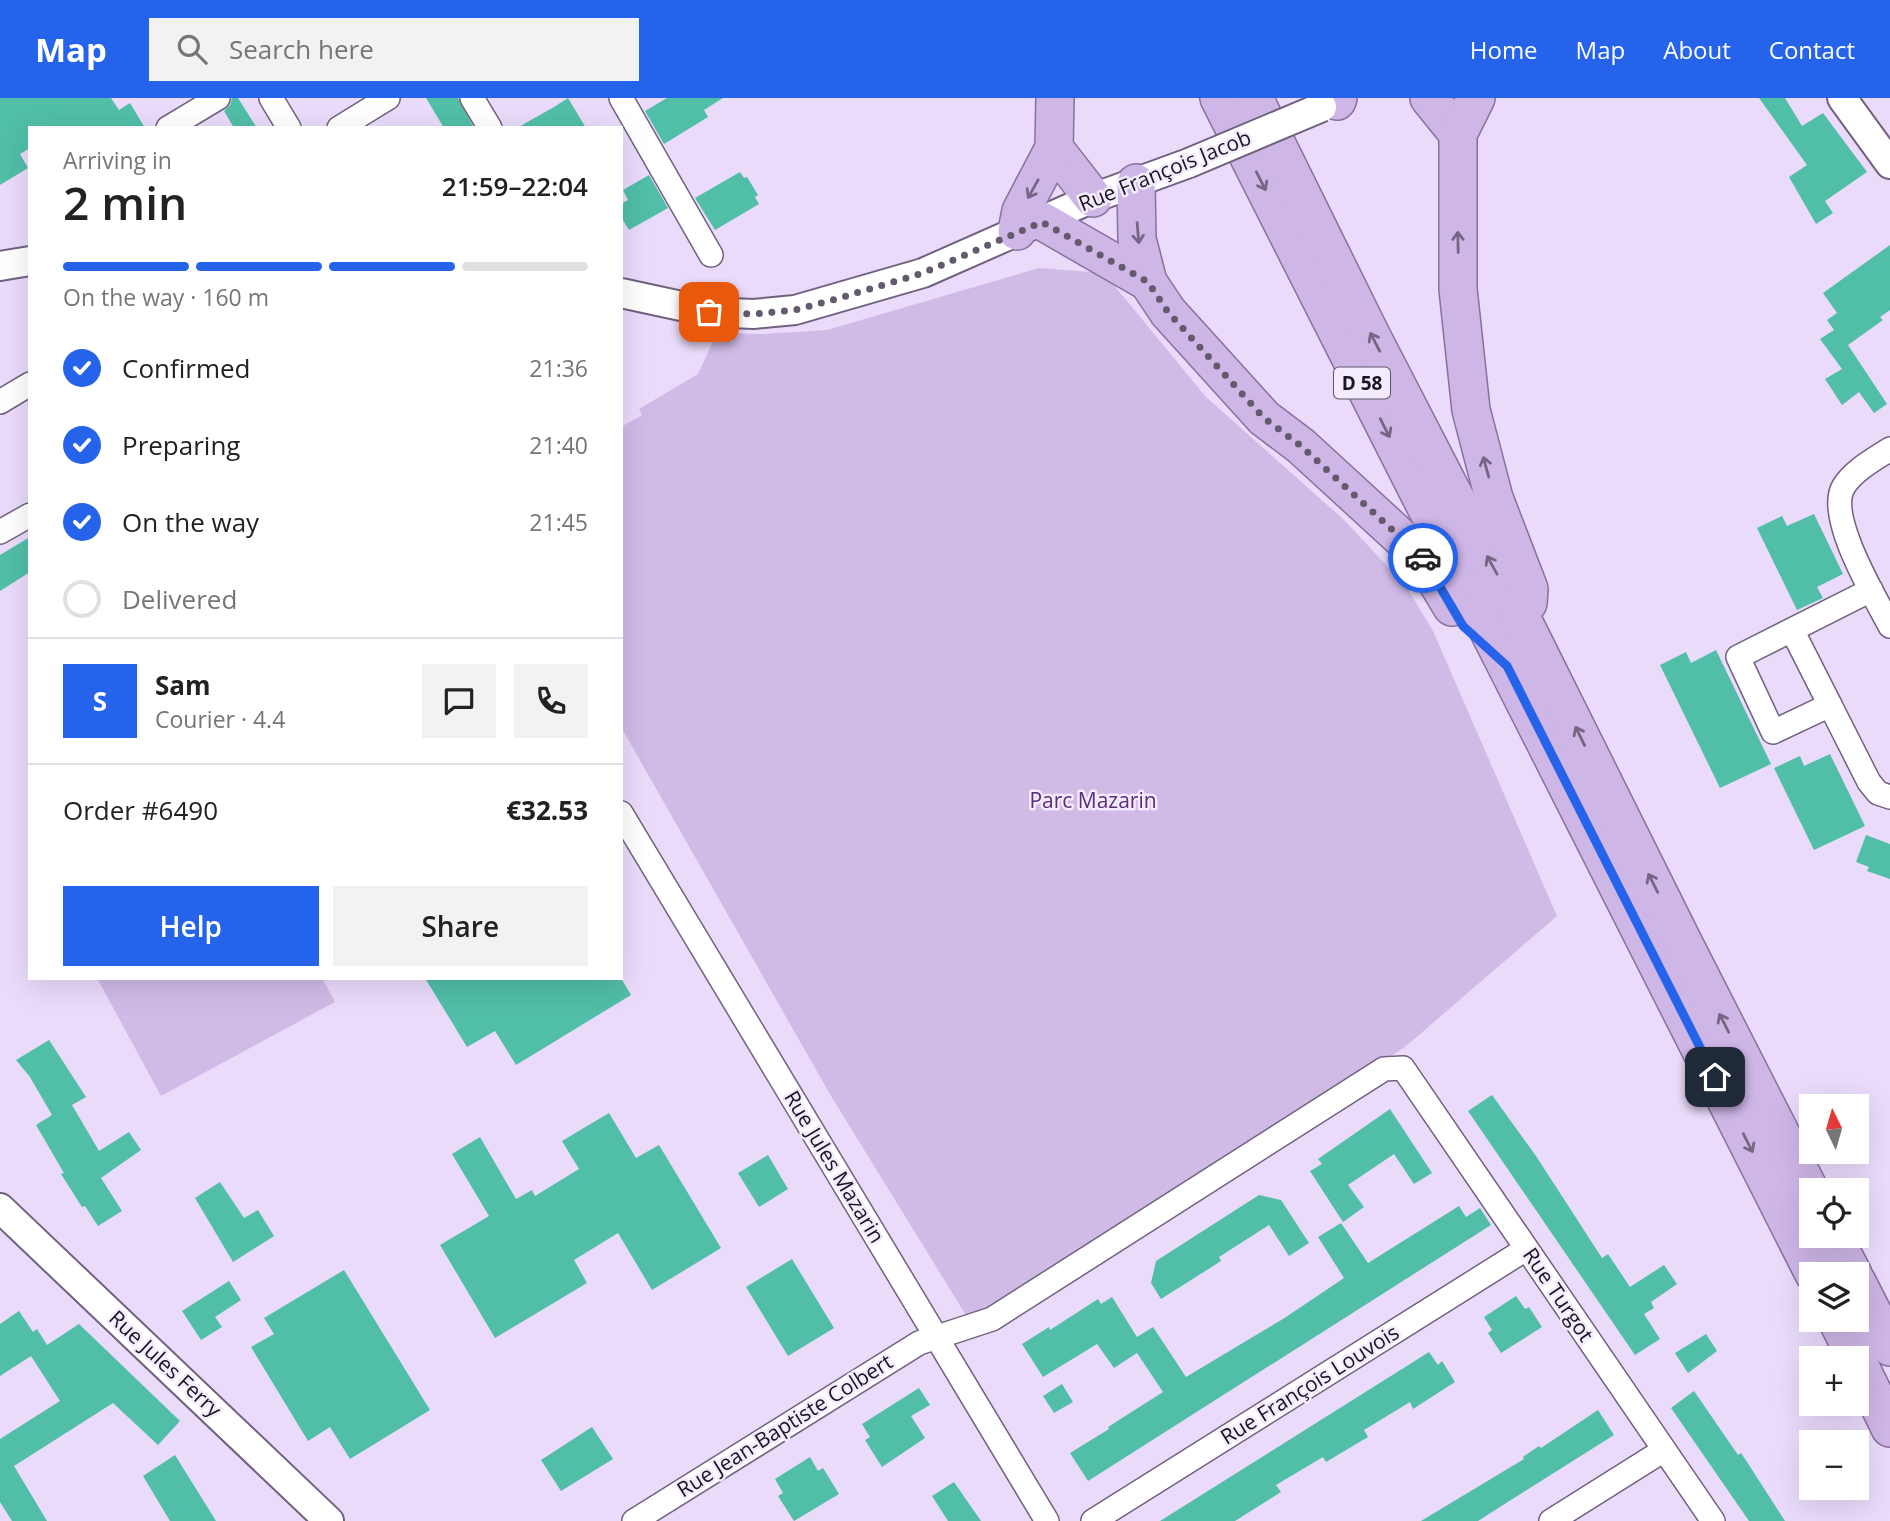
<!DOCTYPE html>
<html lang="en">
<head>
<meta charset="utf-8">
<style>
	body { margin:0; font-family:"Open Sans",sans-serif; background:#f2f2f2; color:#222; height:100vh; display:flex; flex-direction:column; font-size:26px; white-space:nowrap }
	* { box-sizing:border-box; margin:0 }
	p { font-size:23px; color:#767676 }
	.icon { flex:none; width:38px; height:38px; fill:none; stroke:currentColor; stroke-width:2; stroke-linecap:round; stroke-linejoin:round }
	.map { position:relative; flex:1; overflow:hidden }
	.side { position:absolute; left:28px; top:28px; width:595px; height:854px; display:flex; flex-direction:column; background:#fff; border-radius:0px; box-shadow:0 7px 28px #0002 }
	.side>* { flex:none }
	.needle { width:46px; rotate:355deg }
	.controls { position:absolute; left:1799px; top:996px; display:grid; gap:14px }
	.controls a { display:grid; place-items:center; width:70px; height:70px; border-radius:0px; background:#fff; box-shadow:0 7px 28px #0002; font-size:35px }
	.pin { position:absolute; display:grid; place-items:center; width:60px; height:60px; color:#fff; margin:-30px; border-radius:14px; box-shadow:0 4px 10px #0006 }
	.courier { position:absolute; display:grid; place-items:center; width:70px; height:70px; margin:-35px; border:5px solid #2563eb; border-radius:50%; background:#fff; color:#222; box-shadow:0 2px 9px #0007 }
	.head em { font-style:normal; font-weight:600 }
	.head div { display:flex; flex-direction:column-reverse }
	.head { display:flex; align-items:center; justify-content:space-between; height:119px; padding:0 35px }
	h1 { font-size:46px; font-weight:600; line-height:52px }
	.bar { display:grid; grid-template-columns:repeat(4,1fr); gap:10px 7px; align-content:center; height:84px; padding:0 35px }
	.bar i { height:9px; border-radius:5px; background:#e0e0e0 }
	.bar .active { background:#2563eb }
	.bar p { grid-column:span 4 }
	.line { display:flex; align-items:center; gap:18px; padding:0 35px; border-top:2px solid #e0e0e0 }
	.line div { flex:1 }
	.round { display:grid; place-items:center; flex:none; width:74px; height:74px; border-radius:0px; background:#f2f2f2 }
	ol { padding:0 35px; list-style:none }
	li { display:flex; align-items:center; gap:21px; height:77px }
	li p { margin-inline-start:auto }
	li .icon { padding:7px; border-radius:50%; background:#2563eb; color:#fff; stroke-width:4 }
	li:last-child { color:#767676 }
	li i { width:38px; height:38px; border:4px solid #e0e0e0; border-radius:50% }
	.primary-button { display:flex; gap:14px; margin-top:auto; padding:14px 35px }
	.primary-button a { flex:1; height:80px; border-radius:0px; background:#2563eb; color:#fff; font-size:28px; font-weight:600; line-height:80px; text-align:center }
	.primary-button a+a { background:#f2f2f2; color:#222 }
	header { display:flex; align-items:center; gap:42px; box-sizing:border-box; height:98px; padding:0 35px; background:#2563eb; color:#fff }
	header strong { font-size:33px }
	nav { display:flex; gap:38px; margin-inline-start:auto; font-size:24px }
	.search { width:490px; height:63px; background:#f2f2f2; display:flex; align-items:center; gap:18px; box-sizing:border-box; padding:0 24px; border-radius:0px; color:#767676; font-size:26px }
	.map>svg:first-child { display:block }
	.green { fill:#d0bbe7 }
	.building { fill:#51bea8 }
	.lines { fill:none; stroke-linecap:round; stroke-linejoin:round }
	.minor-casing { stroke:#70627e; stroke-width:26 }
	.tertiary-casing { stroke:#70627e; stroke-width:32 }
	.trunk-casing { stroke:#87719d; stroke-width:40 }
	.minor { stroke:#fff; stroke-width:23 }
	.tertiary { stroke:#fff; stroke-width:28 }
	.trunk { stroke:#ceb6e7; stroke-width:37 }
	.tertiary-bridge-casing { stroke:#70627e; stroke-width:32; stroke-linecap:butt }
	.tertiary-bridge { stroke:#fff; stroke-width:28 }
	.oneway { stroke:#746684 }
	.done { stroke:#635a6d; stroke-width:7; stroke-dasharray:0 12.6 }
	.route { stroke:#2563eb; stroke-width:9 }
	.labels { text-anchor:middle; stroke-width:5; stroke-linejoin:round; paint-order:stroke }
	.shield { fill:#f4ebfe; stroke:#5b5563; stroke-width:2 }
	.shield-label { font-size:19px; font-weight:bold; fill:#1a1520 }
	.street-label { font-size:21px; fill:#1a1520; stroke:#f4ebfe }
	.park-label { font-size:21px; fill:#5a2d7f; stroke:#f4ebfe }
</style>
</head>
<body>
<header>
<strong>Map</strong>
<div class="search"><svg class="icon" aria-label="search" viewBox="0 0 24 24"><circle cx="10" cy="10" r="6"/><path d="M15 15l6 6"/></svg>Search here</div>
<nav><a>Home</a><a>Map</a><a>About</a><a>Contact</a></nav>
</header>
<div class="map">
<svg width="1890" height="1423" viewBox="0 0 1890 1423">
	<rect width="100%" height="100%" fill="#eadbfb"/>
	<g class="green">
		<polygon points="1039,170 1104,175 1206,299 1344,422 1406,488 1433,533 1557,818 1405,949 972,1227 831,998 621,629 621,329 642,317 639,311 698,276 717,235 764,236 827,232"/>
		<polygon points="97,880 322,880 335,904 161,998"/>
	</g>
	<g class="building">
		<polygon points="0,0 111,0 119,12 130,5 145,30 30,30 30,50 20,56 28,70 0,87"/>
		<polygon points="232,0 238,0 257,30 234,30 224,13 230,7"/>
		<polygon points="426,0 458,0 474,30 444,30"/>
		<polygon points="568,0 586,30 517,30 554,9"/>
		<polygon points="667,0 723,0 704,12 708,19 664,46 645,13"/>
		<polygon points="1759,0 1785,0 1802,28 1823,15 1867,74 1825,103 1833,115 1816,126 1789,79 1807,67"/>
		<polygon points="740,74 744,80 747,79 758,97 755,99 759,106 715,132 695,100"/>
		<polygon points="649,77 668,110 629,132 621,119 621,106 628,102 623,92"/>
		<polygon points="1890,147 1890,212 1880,219 1883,222 1848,247 1887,306 1874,315 1859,294 1842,307 1825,281 1842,271 1820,241 1834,232 1827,222 1837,215 1823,195"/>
		<polygon points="1814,416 1843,476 1817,489 1823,500 1797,512 1757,430 1782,418 1787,428"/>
		<polygon points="30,439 30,474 0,493 0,457"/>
		<polygon points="1716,552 1771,666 1720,690 1660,567 1686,554 1691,565"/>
		<polygon points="1830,656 1865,728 1814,752 1774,670 1800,658 1804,668"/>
		<polygon points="1866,737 1890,746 1890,781 1867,773 1869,769 1856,764"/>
		<polygon points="425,880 621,880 631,897 516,967 495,933 467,949"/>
		<polygon points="49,942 86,999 72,1007 99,1053 129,1034 141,1052 101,1080 122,1113 98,1128 85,1108 82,1109 61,1076 64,1075 36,1027 52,1017 30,979 16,962"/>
		<polygon points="1492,997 1536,1058 1602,1160 1608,1156 1630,1189 1664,1167 1677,1186 1651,1204 1654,1210 1644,1216 1660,1241 1635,1257 1468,1013"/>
		<polygon points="1390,1011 1432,1075 1414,1086 1394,1056 1348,1087 1364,1109 1343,1124 1310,1073 1322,1066 1318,1061"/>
		<polygon points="609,1015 636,1060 659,1047 721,1150 652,1192 618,1135 574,1162 587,1185 495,1240 440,1147 489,1118 452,1056 480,1039 516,1101 532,1092 535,1098 579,1071 562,1043"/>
		<polygon points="768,1057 788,1091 759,1109 738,1075"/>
		<polygon points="220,1084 244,1120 258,1112 274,1138 233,1164 195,1100"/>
		<polygon points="1259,1097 1281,1102 1309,1145 1289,1158 1269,1127 1219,1159 1221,1163 1161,1201 1151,1185 1156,1163"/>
		<polygon points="1459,1108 1466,1119 1480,1110 1491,1127 1088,1383 1070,1355 1109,1331 1108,1329 1163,1294 1137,1255 1114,1270 1097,1246 1043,1279 1022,1246 1049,1229 1050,1232 1098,1201 1101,1206 1112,1199 1137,1239 1153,1229 1186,1279 1283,1221 1344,1180 1318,1139 1341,1125 1368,1165"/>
		<polygon points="792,1161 834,1230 788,1258 746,1189"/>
		<polygon points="344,1172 430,1312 350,1361 330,1329 308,1343 251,1249 274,1236 264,1220"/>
		<polygon points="229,1183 241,1202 215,1219 222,1229 201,1242 182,1213"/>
		<polygon points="1516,1198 1525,1211 1529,1209 1542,1229 1501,1255 1488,1235 1492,1232 1484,1219"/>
		<polygon points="19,1213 33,1234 37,1231 47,1247 79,1226 180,1323 158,1347 113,1305 14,1368 47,1423 12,1423 0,1404 0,1341 60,1303 31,1258 0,1278 0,1226"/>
		<polygon points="1706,1236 1717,1253 1688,1275 1675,1255"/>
		<polygon points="1429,1254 1438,1267 1442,1263 1455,1284 1413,1311 1410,1304 1364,1332 1368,1339 1326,1364 1323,1359 1276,1387 1281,1394 1235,1423 1160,1423"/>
		<polygon points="1062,1286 1073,1304 1054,1315 1043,1298"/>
		<polygon points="919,1290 930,1307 911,1318 925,1340 882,1369 865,1342 870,1339 862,1326"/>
		<polygon points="1694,1293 1738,1357 1741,1355 1747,1364 1785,1423 1749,1423 1671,1310"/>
		<polygon points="1598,1312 1614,1337 1503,1407 1478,1423 1421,1423 1524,1361 1523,1359 1539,1348 1541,1350"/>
		<polygon points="592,1329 613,1361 561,1393 541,1362"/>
		<polygon points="175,1357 216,1423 170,1423 143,1378"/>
		<polygon points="810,1359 818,1373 823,1370 839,1396 794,1423 778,1398 783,1395 775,1381"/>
		<polygon points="954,1384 981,1423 948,1423 932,1398"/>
	</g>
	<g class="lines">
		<defs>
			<g id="minor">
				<polyline points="271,0 289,30"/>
				<polyline points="472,0 490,30"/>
				<polyline points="621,0 711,157"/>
				<polyline points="168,30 218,0"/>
				<polyline points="339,30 388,0"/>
				<polyline points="0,304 30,286"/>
				<path d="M1890 351C1875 361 1854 372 1844 388 1825 417 1875 499 1890 528"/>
				<polyline points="0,434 30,417"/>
				<polyline points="1792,532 1830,607 1773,634 1738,559 1871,492"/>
				<polyline points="1830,607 1869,684 1878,695 1890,699"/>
				<polyline points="621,715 1047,1423"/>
				<polyline points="634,1423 919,1245 992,1221 1384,971 1403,970 1713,1423"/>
				<polyline points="1093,1423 1526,1151"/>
				<polyline points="1551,1423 1664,1352"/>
			</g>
			<g id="tertiary">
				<polyline points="1842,0 1890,66"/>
				<polyline points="0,168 30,163"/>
				<polyline points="621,195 709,214 753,216 795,212 923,175 1093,100 1189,65"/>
				<polyline points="0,1110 329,1423"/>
			</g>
			<g id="trunk">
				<polyline points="1219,0 1814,1176"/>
				<polyline points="1254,0 1370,235 1451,392 1525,527 1684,846 1811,1095"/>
				<polyline points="1429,0 1458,36"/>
				<polyline points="1476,0 1458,36 1458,191 1471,312 1494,400 1529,491 1528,505"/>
				<polyline points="1337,3 1338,0"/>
				<polyline points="1054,50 1093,100"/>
				<polyline points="1136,85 1137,141 1148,184 1168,214 1264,320 1301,348 1422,459 1452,509"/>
				<polyline points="1042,123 1148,184"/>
				<polyline points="1017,133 1021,113 1054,50 1055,0"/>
				<polyline points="1833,1138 1853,1176"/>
				<polyline points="1857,1184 1890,1249"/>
				<polyline points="1837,1222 1856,1260"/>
				<polyline points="1857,1262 1890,1330"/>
			</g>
		</defs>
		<use href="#minor" class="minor-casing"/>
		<use href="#tertiary" class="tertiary-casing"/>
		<use href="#trunk" class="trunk-casing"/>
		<use href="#minor" class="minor"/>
		<use href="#tertiary" class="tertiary"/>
		<use href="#trunk" class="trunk"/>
		<defs>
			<polyline id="tertiary-bridge" points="1189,65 1322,9"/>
		</defs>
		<use href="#tertiary-bridge" class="tertiary-bridge-casing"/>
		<use href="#tertiary-bridge" class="tertiary-bridge"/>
	</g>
	<defs><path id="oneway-shaft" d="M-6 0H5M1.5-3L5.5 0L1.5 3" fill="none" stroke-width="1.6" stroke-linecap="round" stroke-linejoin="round" transform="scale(1.75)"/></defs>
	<g class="oneway">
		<use href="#oneway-shaft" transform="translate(1261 83) rotate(63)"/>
		<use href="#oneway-shaft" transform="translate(1033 91) rotate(119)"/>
		<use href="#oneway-shaft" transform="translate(1138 135) rotate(85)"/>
		<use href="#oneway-shaft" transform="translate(1458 144) rotate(-91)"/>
		<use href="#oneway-shaft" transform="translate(1375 244) rotate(-117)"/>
		<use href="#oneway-shaft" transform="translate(1385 330) rotate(63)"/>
		<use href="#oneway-shaft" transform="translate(1486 369) rotate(-105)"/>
		<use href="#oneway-shaft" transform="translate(1492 467) rotate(-119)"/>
		<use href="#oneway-shaft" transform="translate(1580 638) rotate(-116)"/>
		<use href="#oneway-shaft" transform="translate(1653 785) rotate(-117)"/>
		<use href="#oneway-shaft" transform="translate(1724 925) rotate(-117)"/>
		<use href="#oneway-shaft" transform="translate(1748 1045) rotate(63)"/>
	</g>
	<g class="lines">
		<polyline class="done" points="709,214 753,216 795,212 833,202 923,175 1042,124 1148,184 1168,214 1264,320 1301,348 1423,460"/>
		<polyline class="route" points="1423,460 1463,528 1507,568 1715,979"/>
	</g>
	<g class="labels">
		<rect class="shield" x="1334" y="269.5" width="56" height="31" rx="5"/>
		<g class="shield-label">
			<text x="1362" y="292">D 58</text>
		</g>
		<g class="street-label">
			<text transform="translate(1165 73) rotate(-22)" y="7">Rue François Jacob</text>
			<text transform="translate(834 1069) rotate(59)" y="7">Rue Jules Mazarin</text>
			<text transform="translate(1558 1197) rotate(56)" y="7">Rue Turgot</text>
			<text transform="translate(165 1266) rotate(43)" y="7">Rue Jules Ferry</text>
			<text transform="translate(1310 1287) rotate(-32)" y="7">Rue François Louvois</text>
			<text transform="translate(785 1328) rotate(-32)" y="7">Rue Jean-Baptiste Colbert</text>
		</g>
		<g class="park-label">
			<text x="1093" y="710">Parc Mazarin</text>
		</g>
	</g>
</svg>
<div class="controls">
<a><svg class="needle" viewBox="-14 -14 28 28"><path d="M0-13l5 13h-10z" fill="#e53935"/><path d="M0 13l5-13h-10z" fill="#767676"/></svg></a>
<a><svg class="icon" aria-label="locate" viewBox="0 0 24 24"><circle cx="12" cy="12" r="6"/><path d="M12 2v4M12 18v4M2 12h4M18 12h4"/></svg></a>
<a><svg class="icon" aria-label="layers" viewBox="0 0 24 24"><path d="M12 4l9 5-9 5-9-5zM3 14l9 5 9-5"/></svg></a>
<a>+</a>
<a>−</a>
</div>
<div class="pin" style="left:709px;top:214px;background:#ea580c"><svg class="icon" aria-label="bag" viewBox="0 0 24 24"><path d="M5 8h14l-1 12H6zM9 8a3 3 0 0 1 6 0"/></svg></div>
<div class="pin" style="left:1715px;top:979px;background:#1f2937"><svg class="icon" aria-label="home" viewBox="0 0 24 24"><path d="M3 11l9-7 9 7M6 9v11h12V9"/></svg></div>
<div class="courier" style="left:1423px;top:460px"><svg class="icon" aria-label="car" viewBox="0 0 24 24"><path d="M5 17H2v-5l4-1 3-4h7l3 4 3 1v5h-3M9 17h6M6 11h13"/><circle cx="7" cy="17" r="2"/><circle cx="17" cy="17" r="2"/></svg></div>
<section class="side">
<div class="head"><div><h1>2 min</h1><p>Arriving in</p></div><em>21:59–22:04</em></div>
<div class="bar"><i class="active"></i><i class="active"></i><i class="active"></i><i></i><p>On the way · 160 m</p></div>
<ol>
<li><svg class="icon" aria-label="check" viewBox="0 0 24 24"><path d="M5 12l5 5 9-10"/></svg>Confirmed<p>21:36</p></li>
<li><svg class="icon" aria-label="check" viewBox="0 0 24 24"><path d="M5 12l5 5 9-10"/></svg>Preparing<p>21:40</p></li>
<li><svg class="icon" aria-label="check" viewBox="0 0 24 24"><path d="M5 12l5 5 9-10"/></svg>On the way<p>21:45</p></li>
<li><i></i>Delivered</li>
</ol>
<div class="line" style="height:126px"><b class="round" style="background:#2563eb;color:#fff">S</b><div><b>Sam</b><p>Courier · 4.4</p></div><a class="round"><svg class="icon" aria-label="chat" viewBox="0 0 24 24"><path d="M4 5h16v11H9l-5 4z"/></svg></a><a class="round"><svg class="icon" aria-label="phone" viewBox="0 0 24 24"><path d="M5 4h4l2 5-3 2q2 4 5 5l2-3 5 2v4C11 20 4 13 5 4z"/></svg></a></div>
<div class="line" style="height:91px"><div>Order #6490</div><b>€32.53</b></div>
<div class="primary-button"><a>Help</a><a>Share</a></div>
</section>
</div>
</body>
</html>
